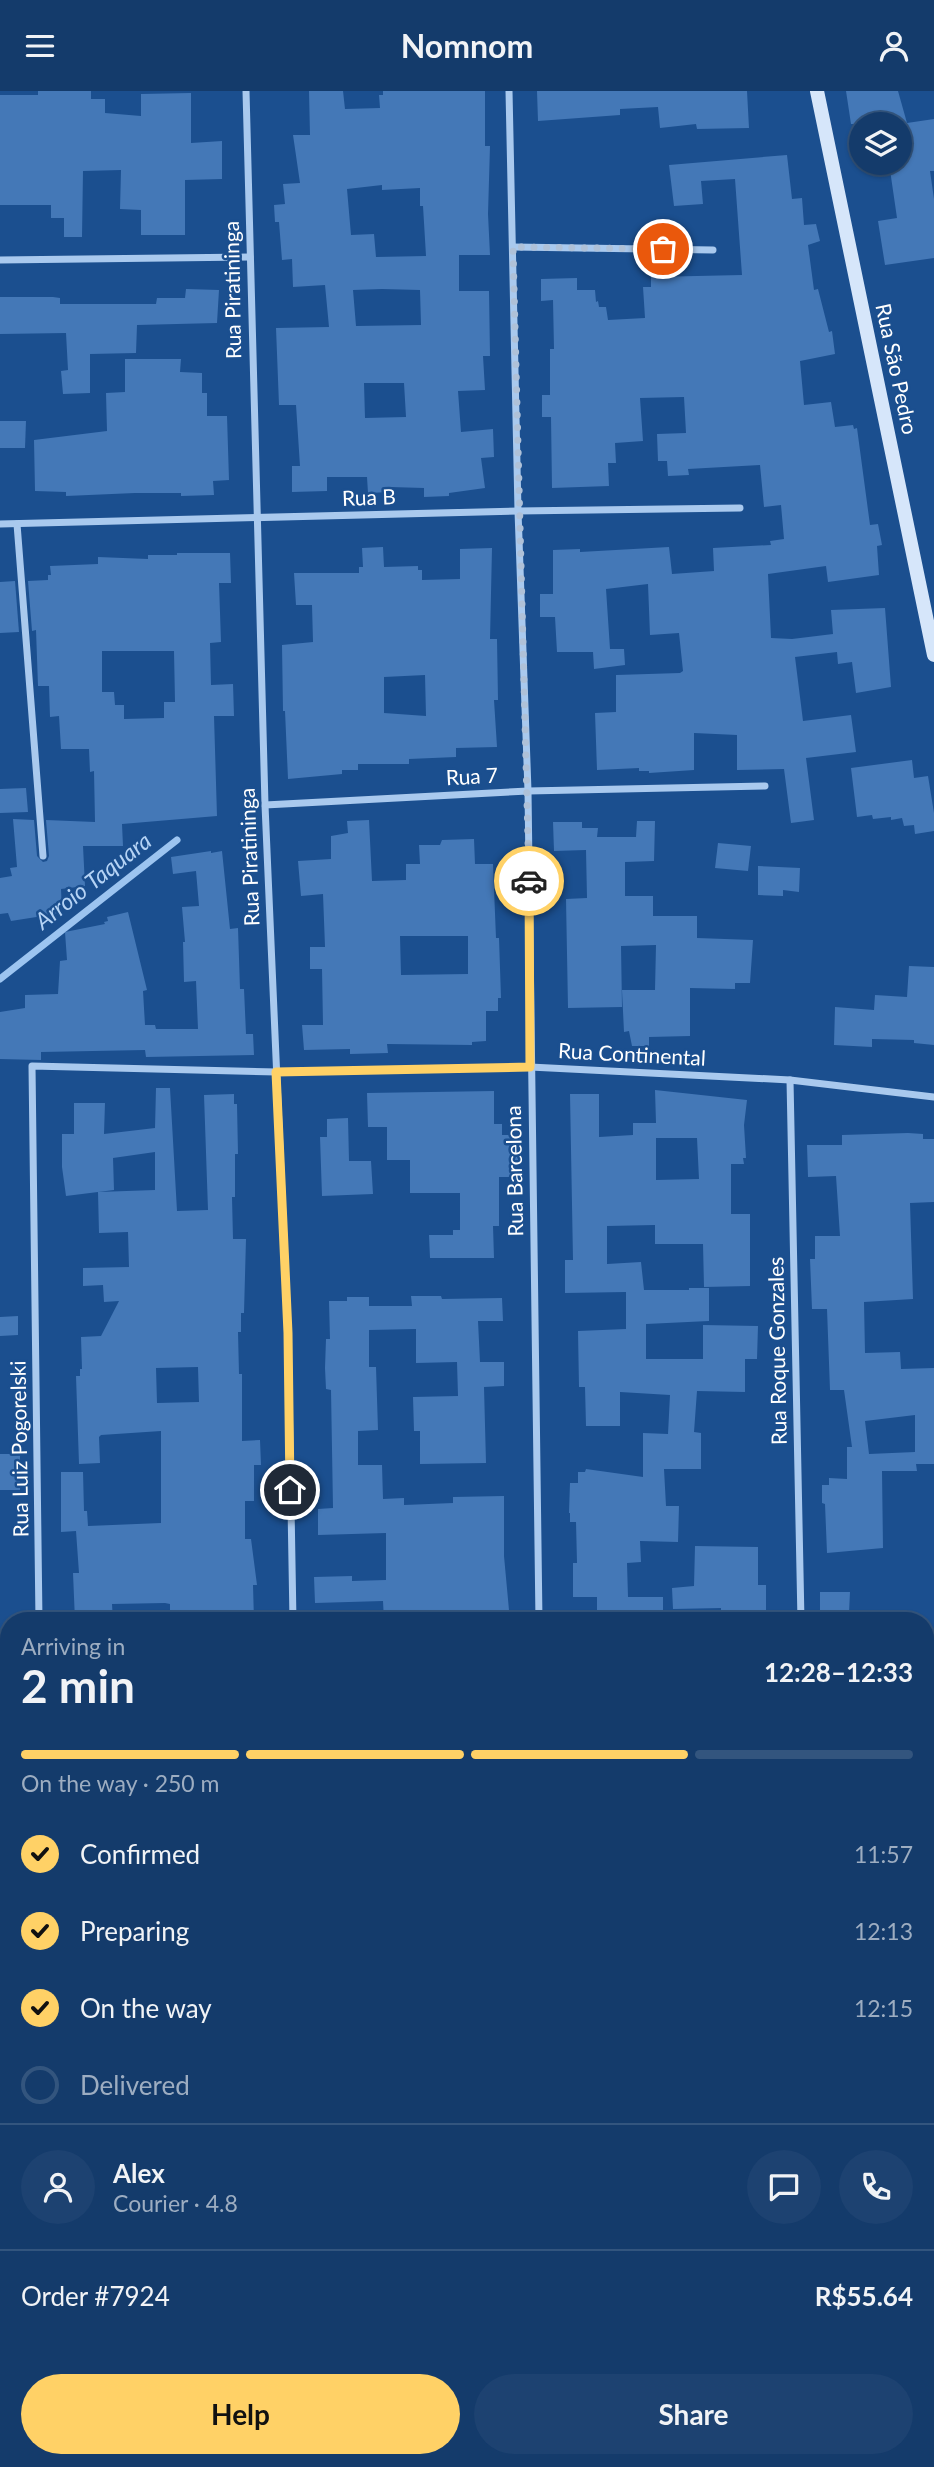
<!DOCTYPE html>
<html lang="en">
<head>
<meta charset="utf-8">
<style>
	body { margin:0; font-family:Lato,sans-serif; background:#1d4271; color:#f1f3f6; height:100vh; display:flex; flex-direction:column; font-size:26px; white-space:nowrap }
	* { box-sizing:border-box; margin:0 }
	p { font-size:23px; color:#9dadc1 }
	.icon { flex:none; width:38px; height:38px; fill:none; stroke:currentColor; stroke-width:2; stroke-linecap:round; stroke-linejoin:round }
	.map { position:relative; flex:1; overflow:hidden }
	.drawer { position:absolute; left:0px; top:1521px; width:934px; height:856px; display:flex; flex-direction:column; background:#143b6b; border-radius:28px 28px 0 0; box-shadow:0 2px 5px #0004,0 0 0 2px #33557e }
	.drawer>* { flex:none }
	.tools { position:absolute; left:849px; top:21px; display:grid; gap:14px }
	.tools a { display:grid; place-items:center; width:63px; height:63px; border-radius:50%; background:#143b6b; box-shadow:0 2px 5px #0004,0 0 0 2px #33557e; font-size:35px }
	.pin { position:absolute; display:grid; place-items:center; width:60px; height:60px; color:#fff; margin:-30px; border:4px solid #fff; border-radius:50%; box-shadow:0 2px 7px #0007 }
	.courier { position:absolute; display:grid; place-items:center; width:70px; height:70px; margin:-35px; border:5px solid #ffd166; border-radius:50%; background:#fff; color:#222; box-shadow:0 2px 9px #0007 }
	.overview em { font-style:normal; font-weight:700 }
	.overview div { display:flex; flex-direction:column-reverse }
	.overview { display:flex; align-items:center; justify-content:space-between; height:119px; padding:0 21px }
	h1 { font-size:46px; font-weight:700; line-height:52px }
	.bar { display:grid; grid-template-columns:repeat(4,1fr); gap:10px 7px; align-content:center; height:84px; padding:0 21px }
	.bar i { height:9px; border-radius:5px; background:#33557e }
	.bar .on { background:#ffd166 }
	.bar p { grid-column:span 4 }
	.line { display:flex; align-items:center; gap:18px; padding:0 21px; border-top:2px solid #33557e }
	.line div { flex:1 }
	.round { display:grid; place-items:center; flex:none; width:74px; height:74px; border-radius:37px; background:#1d4271 }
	ol { padding:0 21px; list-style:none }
	li { display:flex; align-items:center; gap:21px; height:77px }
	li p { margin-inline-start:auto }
	li .icon { padding:7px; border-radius:50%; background:#ffd166; color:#111; stroke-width:4 }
	li:last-child { color:#9dadc1 }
	li i { width:38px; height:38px; border:4px solid #33557e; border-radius:50% }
	.action { display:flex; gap:14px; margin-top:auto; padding:14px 21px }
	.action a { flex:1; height:80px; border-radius:42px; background:#ffd166; color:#111; font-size:28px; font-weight:700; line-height:80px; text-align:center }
	.action a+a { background:#1d4271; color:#f1f3f6 }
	header { display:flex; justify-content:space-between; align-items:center; height:91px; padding:0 21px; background:#143b6b; font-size:32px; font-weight:700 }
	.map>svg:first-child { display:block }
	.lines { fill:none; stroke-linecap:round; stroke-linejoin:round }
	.stream { stroke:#9cc4f0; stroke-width:7 }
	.building { fill:#4478b7; fill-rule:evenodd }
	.street { stroke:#a9c9ee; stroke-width:7 }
	.secondary { stroke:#d6e6fa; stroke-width:14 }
	.done { stroke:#afc1d8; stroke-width:7; stroke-dasharray:0 12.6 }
	.route { stroke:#ffd166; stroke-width:9 }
	.labels { text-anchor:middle; stroke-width:5; stroke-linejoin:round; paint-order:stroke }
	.street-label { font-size:21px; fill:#fff; stroke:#1b4f8f }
	.water-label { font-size:23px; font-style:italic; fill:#b5d3f5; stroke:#1b4f8f }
</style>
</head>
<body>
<header><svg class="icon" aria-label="menu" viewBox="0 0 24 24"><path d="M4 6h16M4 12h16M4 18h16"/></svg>Nomnom<svg class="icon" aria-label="person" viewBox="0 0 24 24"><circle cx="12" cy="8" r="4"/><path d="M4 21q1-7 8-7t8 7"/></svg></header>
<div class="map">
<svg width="934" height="2376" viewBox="0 0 934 2376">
	<rect width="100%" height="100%" fill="#1b4f8f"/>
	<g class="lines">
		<polyline class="stream" points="0,888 177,749"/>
	</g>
	<g class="building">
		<polygon points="38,0 91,0 91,8 105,8 105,22 141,25 141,3 191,2 191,52 222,50 222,88 185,89 185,144 141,144 141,119 120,118 121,79 83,80 82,146 64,146 64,127 51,127 51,114 0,114 0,4 38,4"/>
		<path d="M309 0H343L345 18 380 17 379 4H383V0H485V55H490L488 123 490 164H459V200H489L490 265H483L485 299 458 300 461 341 493 338 494 366 481 367 485 397 449 402V405L424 406V397L390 396V401L368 402 367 386H327V400L292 401V375H300L296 314H279L276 237 329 236 325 194 293 196 292 168 282 169 279 131H275L274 114 285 113 283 93 300 92 293 44H310ZM382 94V99L420 97V115H423L426 165 376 166 374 143 351 144 347 98ZM382 198 420 199 421 234 356 235 353 199ZM364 292H404L406 326 365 327Z"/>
		<polygon points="537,0 747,0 749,37 697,38 696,33 660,37 658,16 620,18 620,24 538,30"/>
		<polygon points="846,0 898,0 907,32 934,28 934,80 930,80 934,108 934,167 885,174 878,130 897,127 889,72 900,72 901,33 851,33"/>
		<polygon points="787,64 792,108 802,107 804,134 816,133 820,150 808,154 814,199 818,198 829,241 832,240 835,263 800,270 804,314 831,311 835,336 853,334 854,338 857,337 870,434 878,433 882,454 877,455 879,484 828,491 826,475 768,483 771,547 792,548 833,543 831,519 885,517 891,596 856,602 852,571 838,573 837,561 795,566 803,630 851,624 856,661 806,667 814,729 791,732 784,678 737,679 737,644 694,642 694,679 649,682 649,680 639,680 639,677 597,679 595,622 616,621 616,584 680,582 683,580 679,542 650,544 648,493 606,498 610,558 624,558 625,574 594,578 593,561 557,561 555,526 540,526 540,503 553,503 553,459 580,458 580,461 669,456 672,483 714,480 713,457 771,454 770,450 784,448 781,414 764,416 760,374 688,378 689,384 668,385 667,370 658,370 657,343 686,342 684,306 640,307 643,350 615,352 616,372 608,372 609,395 552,397 551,326 542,326 542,304 550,304 550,258 554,258 553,209 541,210 541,188 577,187 577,199 595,199 596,211 598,210 599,216 606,216 608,229 645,227 643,196 651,196 651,186 742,184 735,88 701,90 703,113 674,115 669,74"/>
		<polygon points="186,198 219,199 217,232 137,234 136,262 90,263 90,302 63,303 61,280 68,279 66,242 0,243 0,206 53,206 60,207 60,213 156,213 157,207 185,207"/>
		<polygon points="125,268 181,268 180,281 202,282 202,302 207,302 207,325 227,325 229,389 213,390 214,404 181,405 181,402 135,402 66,405 66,401 35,400 34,349 107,340 106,302 125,301"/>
		<polygon points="0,330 26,330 25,357 0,357"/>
		<path d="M383 456 384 476 418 475V479H422V489L460 488V458L492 457 490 548H497L498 609H494L497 656 456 657V666L409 668V673H358V679H342V683L288 688 285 620H283L282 554 313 551 312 514H296L294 482H359V476H363L362 457ZM425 584 426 625 384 622V586Z"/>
		<path d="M177 462H230L231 492H219L221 551 210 552 211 594 233 593 234 625H214L217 725 122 733 123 755H83L85 795 61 798 62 822 11 830 8 822 0 823V787L12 785 10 777 17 776 13 728 34 729 37 765 43 771 47 770 49 765 46 729 95 731 94 680 90 681 89 658H61L59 625 50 626 49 595H38L36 539 32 540 28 490 48 489V484H51L50 475 98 473V466L148 468V464H177ZM102 560H174L175 611H164V627L124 628V614H115L114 601H102Z"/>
		<polygon points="15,490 19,541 0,542 0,491"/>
		<polygon points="912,669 914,687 928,685 934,722 934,740 915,743 914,734 904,735 902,727 891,729 891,726 873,728 872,724 857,726 851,677"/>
		<polygon points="26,697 28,721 0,722 0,698"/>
		<path d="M369 729 372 790 406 789V773H420L419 754H440L442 749 474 748 475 773H493L496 847H499L501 907H498V920H486V950L472 951V954L387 953 388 962 350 963V958L304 959 302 934H323L322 878H310V856H325L323 803 301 805 298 770 331 768V745L348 742 347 730ZM400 845H468V883L401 884Z"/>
		<polygon points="637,730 655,730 654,770 625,771 625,805 653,805 653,825 697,825 697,847 753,849 750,892 735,892 735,898 690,897 690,945 649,946 649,955 632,955 629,940 624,941 622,899 655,899 656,854 621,855 622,916 568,917 566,808 587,807 586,759 554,760 553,731 582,731 582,737 598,737 597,746 636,746"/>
		<polygon points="718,752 751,755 748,780 715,777"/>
		<polygon points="211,760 211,762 222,760 230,838 238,837 240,898 244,898 246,943 253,943 254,964 146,966 145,959 41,961 41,969 0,968 0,921 25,917 25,904 58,903 60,870 67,869 65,841 105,833 104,831 108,830 107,826 128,821 147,899 143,900 145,934 155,934 156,938 198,938 196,890 184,891 183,851 185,851 182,816 199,815 196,780 173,783 171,766"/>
		<polygon points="758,775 800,777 799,801 783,799 783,805 758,804"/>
		<polygon points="909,875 934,876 934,954 914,952 914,949 872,948 872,956 834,954 835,916 874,919 875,904 907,906"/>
		<path d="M156 997H170L177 1120 208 1119 204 1004 234 1003V1013H237L238 1063H235V1106H232L233 1148H246L244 1222H241V1241H238L239 1283H242V1350L260 1349 261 1374H254V1410H245V1448H251L257 1494H253L254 1530H170V1513L165 1512 112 1513 113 1530H75L73 1482H79L76 1440 61 1441V1381H83L84 1420H87L88 1435 161 1432V1340L101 1344 99 1346 100 1372 79 1373 76 1285H80V1278H82L81 1246 101 1245 119 1210 104 1211 103 1194 83 1195V1177L129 1176 128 1141 99 1142 98 1101 66 1105 62 1076V1043H74V1012H105L104 1043 155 1037ZM155 1061V1099L98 1101 114 1099 113 1067ZM198 1276 199 1311 157 1312 156 1277Z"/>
		<path d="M655 999 747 1009 744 1034 746 1067H743L744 1073H731V1123H750V1195L704 1196 703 1153H655V1134L607 1135V1173L641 1171 644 1199H689V1197H709V1230L646 1233V1268H703V1234L758 1235 757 1268H745V1301L697 1300 694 1341 701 1342V1378H664L666 1415H679L678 1451 640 1450 641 1471 627 1472 628 1506H663V1530H597V1506H573V1472H577L576 1431H570V1422H569L570 1392H578V1381H585L586 1378 643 1386V1342L668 1343 670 1304 620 1301V1335H586L585 1296H579L578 1240 626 1238V1201L565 1202V1169H573L570 1003H599V1046L633 1044V1032H656ZM656 1037V1047H697L699 1088 656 1089Z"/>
		<polygon points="494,1000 494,1033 502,1033 502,1044 511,1044 510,1066 518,1066 519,1086 499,1086 499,1135 493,1135 494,1167 430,1167 429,1144 453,1144 453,1139 460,1139 460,1102 410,1102 410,1069 387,1069 387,1036 368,1036 367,1002"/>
		<polygon points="348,1027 349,1070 371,1070 373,1103 322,1105 320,1046 327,1046 327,1028"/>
		<path d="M908 1042 923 1043V1048H934V1111L910 1112 913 1208 864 1211 865 1262 900 1261 901 1278 934 1277V1373H916L917 1380H882L883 1457 827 1462 825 1413 822 1412V1394H829V1387L847 1388V1356H852L844 1299H830L827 1218H812L810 1168H815V1145H840L836 1085 808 1086 807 1054H842V1044ZM915 1324V1361L869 1363 865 1330Z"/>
		<polygon points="411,1205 441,1205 442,1208 502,1207 503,1230 478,1230 480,1271 504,1271 504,1295 484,1296 486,1372 420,1373 420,1340 414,1340 413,1306 458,1305 457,1271 416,1272 416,1238 369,1239 369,1276 376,1276 378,1339 358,1340 358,1374 382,1374 383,1408 404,1407 404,1414 453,1412 453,1406 504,1405 504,1465 510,1530 384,1530 383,1510 315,1512 314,1486 352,1485 352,1490 386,1489 386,1442 318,1444 318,1418 333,1417 331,1299 326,1298 325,1277 326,1248 330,1248 329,1210 347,1210 347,1206 369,1206 369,1215 412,1215"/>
		<polygon points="18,1225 18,1244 0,1245 0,1226"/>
		<rect x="0" y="1363" width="20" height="36"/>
		<polygon points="695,1455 758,1456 758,1494 766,1494 766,1530 721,1530 721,1517 673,1518 672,1497 694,1495"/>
		<polygon points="820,1501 850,1501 849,1522 825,1522 826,1519 820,1519"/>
	</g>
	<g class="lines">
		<g class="street">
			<polyline points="246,0 265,714 288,1242 293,1530"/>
			<polyline points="509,0 518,420 528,700 539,1530"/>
			<polyline points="513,156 713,159"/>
			<polyline points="0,169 250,166"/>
			<polyline points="0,433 518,420 740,417"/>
			<polyline points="17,433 43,765"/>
			<polyline points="265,714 528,700 765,695"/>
			<polyline points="790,989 801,1530"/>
			<polyline points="39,1530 32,975 277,981 530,976 790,989 934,1006"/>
			<polyline points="0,1640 9,1640"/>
			<polyline points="926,2015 934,2016"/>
			<polyline points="928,2349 928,2376"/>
			<polyline points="229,2376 231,2368"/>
		</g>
		<g class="secondary">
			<polyline points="817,0 934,564"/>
			<polyline points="0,2007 9,2011"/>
			<polyline points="928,2349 934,2320"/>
		</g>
	</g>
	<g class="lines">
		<polyline class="done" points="529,790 513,156 663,158"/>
		<polyline class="route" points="290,1399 288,1242 276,981 530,976 529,790"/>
	</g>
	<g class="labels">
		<g class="street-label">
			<text transform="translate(233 199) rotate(-91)" y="7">Rua Piratininga</text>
			<text transform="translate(896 278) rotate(78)" y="7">Rua São Pedro</text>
			<text transform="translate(369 407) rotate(-2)" y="7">Rua B</text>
			<text transform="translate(472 686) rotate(-3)" y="7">Rua 7</text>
			<text transform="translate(250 766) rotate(-92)" y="7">Rua Piratininga</text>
			<text transform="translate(632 964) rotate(3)" y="7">Rua Continental</text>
			<text transform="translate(515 1080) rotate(-91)" y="7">Rua Barcelona</text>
			<text transform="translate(778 1260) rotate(-91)" y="7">Rua Roque Gonzales</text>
			<text transform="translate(20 1358) rotate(-91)" y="7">Rua Luiz Pogorelski</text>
		</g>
		<g class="water-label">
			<text transform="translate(93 790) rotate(-38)" y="8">Arroio Taquara</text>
		</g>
	</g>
</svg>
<div class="tools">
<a><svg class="icon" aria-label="layers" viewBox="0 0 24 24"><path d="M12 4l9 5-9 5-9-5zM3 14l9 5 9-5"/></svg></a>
</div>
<div class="pin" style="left:663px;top:158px;background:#ea580c"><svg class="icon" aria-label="bag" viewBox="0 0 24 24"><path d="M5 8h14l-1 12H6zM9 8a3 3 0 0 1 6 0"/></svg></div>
<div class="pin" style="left:290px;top:1399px;background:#1f2937"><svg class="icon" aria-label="home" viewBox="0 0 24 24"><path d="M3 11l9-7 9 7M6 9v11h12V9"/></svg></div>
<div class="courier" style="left:529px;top:790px"><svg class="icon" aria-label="car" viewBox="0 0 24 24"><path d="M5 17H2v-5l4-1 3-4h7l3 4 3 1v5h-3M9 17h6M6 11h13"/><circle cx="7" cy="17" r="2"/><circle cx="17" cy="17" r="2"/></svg></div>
<section class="drawer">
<div class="overview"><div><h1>2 min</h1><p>Arriving in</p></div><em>12:28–12:33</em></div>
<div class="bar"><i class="on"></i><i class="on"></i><i class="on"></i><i></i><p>On the way · 250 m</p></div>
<ol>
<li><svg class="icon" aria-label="check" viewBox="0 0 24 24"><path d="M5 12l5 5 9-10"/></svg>Confirmed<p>11:57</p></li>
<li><svg class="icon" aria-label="check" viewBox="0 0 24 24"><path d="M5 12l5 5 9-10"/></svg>Preparing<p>12:13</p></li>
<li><svg class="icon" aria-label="check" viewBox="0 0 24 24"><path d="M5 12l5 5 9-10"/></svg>On the way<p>12:15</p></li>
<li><i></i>Delivered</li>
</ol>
<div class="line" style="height:126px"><a class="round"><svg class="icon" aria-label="person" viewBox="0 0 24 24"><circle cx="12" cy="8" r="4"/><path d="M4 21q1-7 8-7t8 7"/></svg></a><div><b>Alex</b><p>Courier · 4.8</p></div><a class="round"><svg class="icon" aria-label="chat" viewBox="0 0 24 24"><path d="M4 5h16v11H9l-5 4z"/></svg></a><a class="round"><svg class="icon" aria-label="phone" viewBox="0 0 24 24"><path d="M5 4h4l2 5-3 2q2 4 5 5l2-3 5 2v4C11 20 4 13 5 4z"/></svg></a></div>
<div class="line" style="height:91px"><div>Order #7924</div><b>R$55.64</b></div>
<div class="action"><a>Help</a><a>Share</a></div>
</section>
</div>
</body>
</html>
